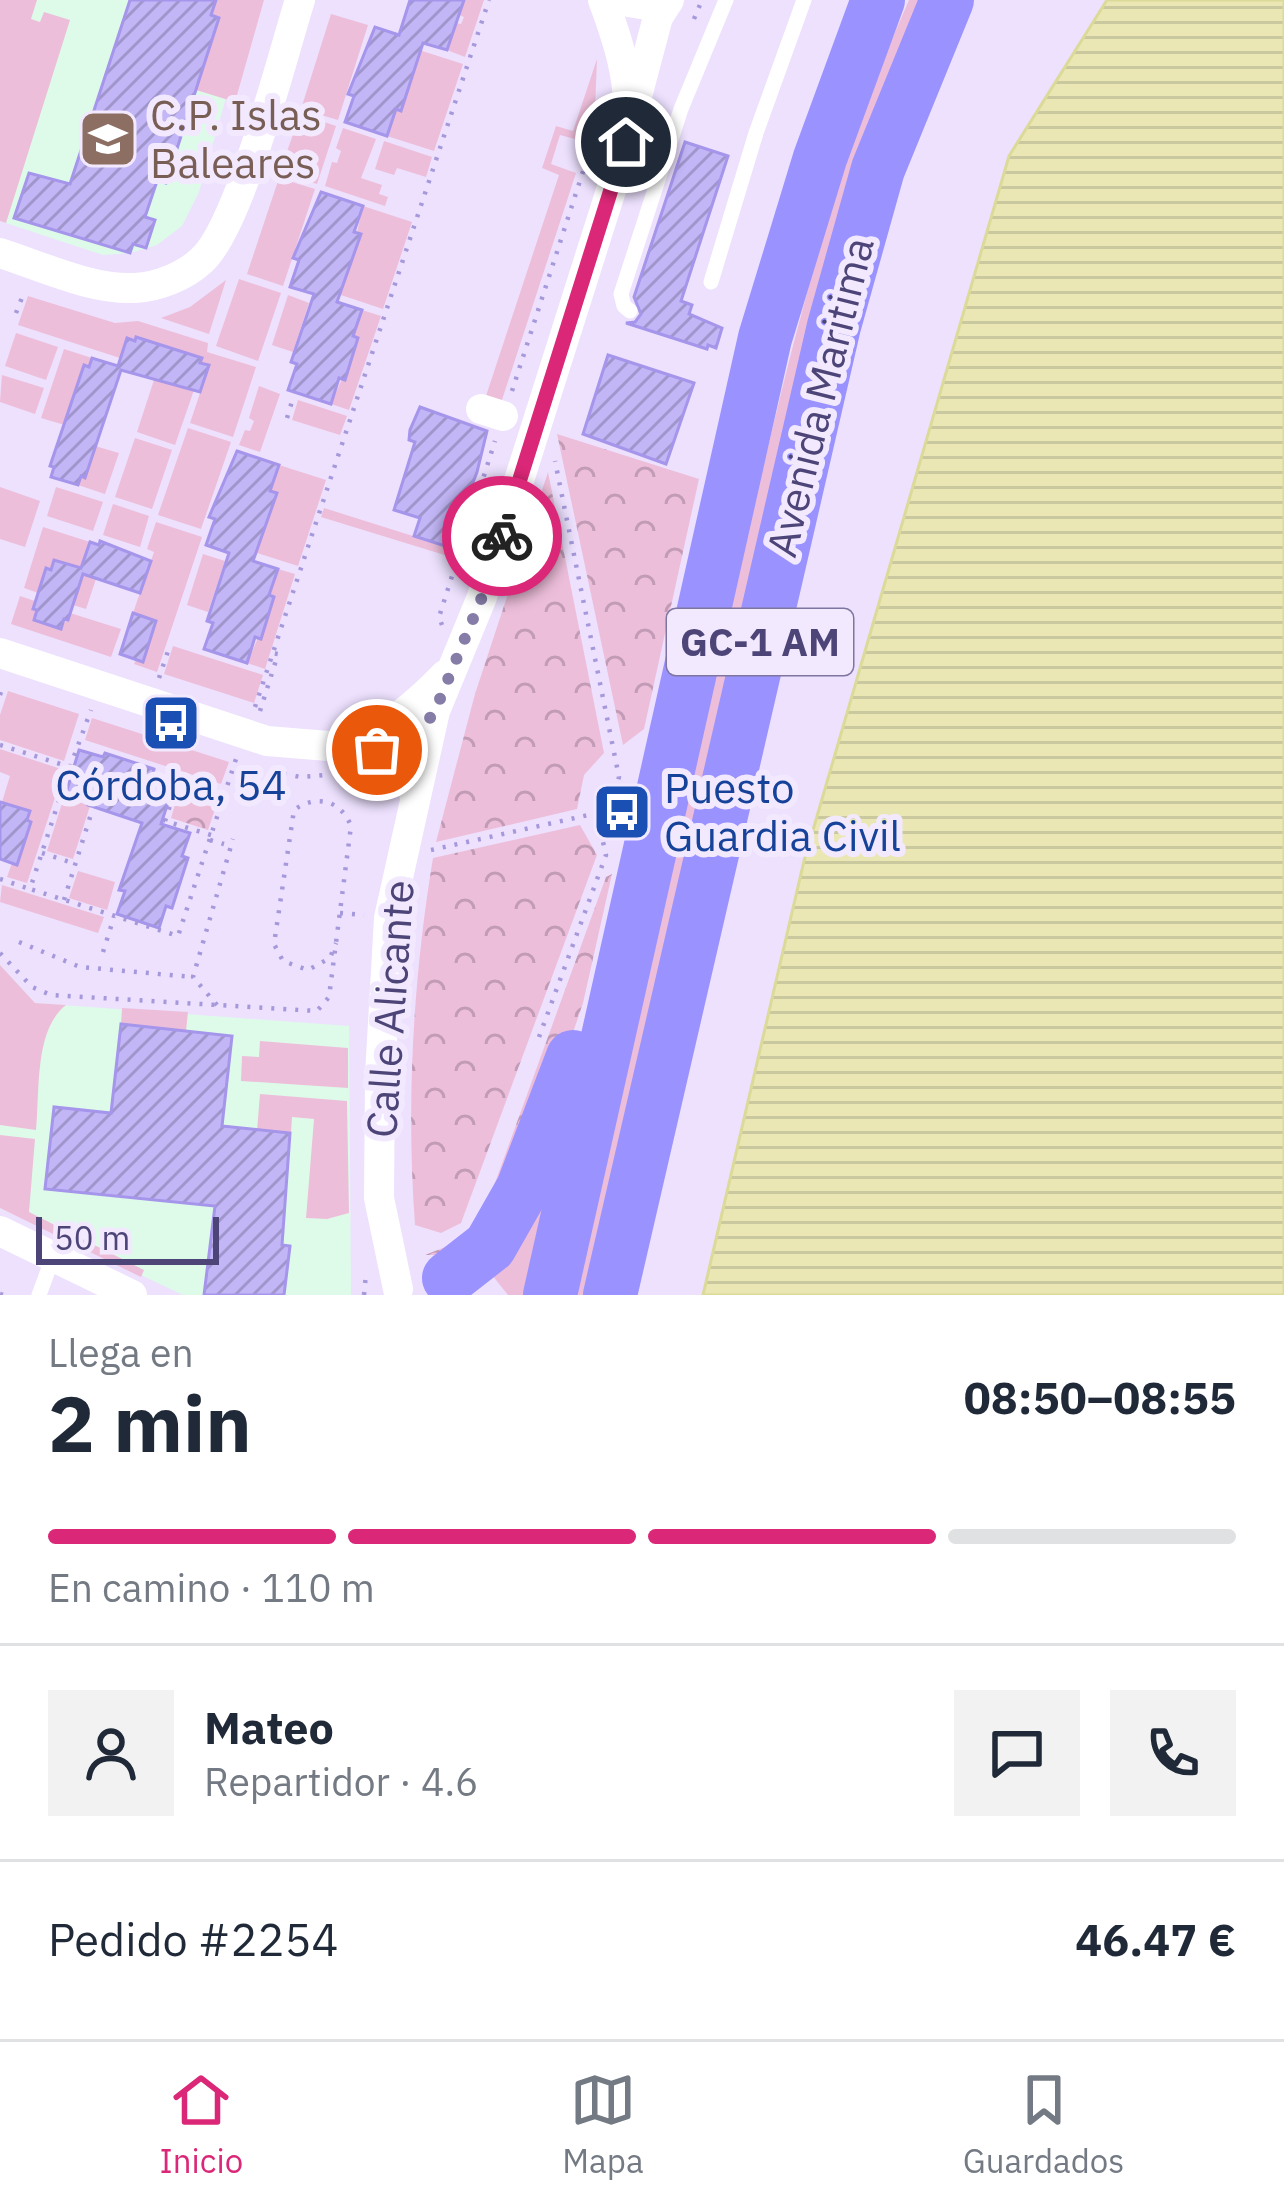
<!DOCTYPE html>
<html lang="es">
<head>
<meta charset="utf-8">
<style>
	body { margin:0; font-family:"IBM Plex Sans",sans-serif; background:#f2f2f3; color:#1f2937; height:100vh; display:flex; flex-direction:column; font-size:45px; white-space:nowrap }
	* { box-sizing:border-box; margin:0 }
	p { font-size:39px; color:#747a83 }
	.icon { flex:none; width:66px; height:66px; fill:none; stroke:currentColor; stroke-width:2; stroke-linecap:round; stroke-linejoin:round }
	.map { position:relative; height:1295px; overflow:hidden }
	.side { display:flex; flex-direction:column; background:#fff; flex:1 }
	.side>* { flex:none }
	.scale { position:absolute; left:36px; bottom:30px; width:183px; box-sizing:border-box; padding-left:12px; border:6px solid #4d4578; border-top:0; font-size:33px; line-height:42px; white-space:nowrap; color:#4d4578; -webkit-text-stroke:9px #f2e9ff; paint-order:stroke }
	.pin { position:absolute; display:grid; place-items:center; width:102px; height:102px; color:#fff; margin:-51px; border:6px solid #fff; border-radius:50%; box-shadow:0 3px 12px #0007 }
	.courier { position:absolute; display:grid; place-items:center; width:120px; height:120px; margin:-60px; border:9px solid #db2777; border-radius:50%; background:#fff; color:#222; box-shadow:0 3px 15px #0007 }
	.summary em { font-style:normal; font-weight:700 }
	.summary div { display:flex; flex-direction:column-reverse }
	.summary { display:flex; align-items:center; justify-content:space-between; height:204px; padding:0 48px }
	h1 { font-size:78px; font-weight:700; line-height:90px }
	.bar { display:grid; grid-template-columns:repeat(4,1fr); gap:18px 12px; align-content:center; height:144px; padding:0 48px }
	.bar i { height:15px; border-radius:9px; background:#e0e1e3 }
	.bar .active { background:#db2777 }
	.bar p { grid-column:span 4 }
	.line { display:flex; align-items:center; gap:30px; padding:0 48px; border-top:3px solid #e0e1e3 }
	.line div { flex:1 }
	.round { display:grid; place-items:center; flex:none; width:126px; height:126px; border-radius:0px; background:#f2f2f3 }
	.dock { display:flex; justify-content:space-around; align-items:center; height:168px; border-top:3px solid #e0e1e3; background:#fff; font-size:33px; color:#747a83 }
	.dock a { display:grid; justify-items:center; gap:6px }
	.dock .active { color:#db2777 }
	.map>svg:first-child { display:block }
	.education { fill:#defbea }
	.forest { fill:url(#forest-crowns) }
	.garden { fill:#edbeda }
	.water { fill:url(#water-rules); stroke:#dcda99; stroke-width:3 }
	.building { fill:url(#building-hatch); stroke:#a595eb; stroke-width:3 }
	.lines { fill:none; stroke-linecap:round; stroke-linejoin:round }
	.path { stroke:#a699db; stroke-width:4.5; stroke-dasharray:3 9; stroke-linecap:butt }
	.lane { stroke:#fff; stroke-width:15 }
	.street { stroke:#fff; stroke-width:30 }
	.highway { stroke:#9992ff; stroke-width:54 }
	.done { stroke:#857ca7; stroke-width:12; stroke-dasharray:0 21.6 }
	.route { stroke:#db2777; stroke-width:15 }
	.labels { text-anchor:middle; stroke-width:12; stroke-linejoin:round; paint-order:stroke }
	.shield { fill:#f2e9ff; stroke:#7e76a0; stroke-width:3 }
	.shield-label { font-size:39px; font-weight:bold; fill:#4d4578 }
	.education-label { font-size:42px; fill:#785e54; stroke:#f2e9ff; text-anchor:start }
	.street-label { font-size:42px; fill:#4d4578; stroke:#f2e9ff }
	.transit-label { font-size:42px; fill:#164399; stroke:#f2e9ff }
</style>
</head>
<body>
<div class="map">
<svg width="1284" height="1295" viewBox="0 0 1284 1295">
	<defs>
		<pattern id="forest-crowns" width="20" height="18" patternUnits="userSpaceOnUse" patternTransform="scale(3)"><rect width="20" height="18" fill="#edbeda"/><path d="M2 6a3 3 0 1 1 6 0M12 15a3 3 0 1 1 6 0" fill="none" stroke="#c29cb6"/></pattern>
		<pattern id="water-rules" width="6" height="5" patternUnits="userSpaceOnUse" patternTransform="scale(3)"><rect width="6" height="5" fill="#eae7b4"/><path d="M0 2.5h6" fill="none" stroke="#cac89e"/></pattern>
		<pattern id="building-hatch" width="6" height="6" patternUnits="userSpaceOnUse" patternTransform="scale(3)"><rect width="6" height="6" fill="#c3b6f6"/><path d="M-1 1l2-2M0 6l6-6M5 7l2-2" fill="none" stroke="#a196cc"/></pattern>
	</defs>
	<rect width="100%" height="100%" fill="#ede1fe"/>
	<g class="education">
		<polygon points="0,0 254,0 199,192 182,226 157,245 130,253 103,255 0,221"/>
		<polygon points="0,965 35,1003 349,1026 351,1295 183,1295 0,1208"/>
	</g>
	<g class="forest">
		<polygon points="557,434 699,479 644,729 623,745"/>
		<polygon points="548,472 604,753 584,775 577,809 436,842 475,694"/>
		<polygon points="179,791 217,803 208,830 171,818"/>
		<path d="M580 825 597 855 461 1223 441 1233 415 1225C406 1103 413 979 433 858Z"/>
		<polygon points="612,874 583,1003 548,1106 510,1192 478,1246 460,1255 425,1255 468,1238 479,1227 606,877"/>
	</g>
	<g class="garden">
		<polygon points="0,0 37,0 31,19 40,22 44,12 70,20 6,223 0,221"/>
		<polygon points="216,0 264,0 235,102 196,90 219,18 211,15"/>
		<polygon points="464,0 484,0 465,57 447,50 455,23 461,24 464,17 459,15"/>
		<path d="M909 0H926L590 1295H573C625 1067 678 839 730 611 778 404 822 195 909 0Z"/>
		<polygon points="331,14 368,25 338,120 301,109"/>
		<path d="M416 49 463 64 434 151 387 136 396 109 401 110C407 89 414 71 416 49Z"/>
		<polygon points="597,59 595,109 586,142 560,135 551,164 576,173 499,409 483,405 559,175 542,168 556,126 573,131"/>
		<polygon points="300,114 336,126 317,184 280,172"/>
		<polygon points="343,128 376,139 361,178 382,185 379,194 388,197 385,206 325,186 332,162 337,163 341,151 336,148"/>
		<polygon points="384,141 432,157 426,177 397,168 394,175 375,169"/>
		<polygon points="279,178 315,189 283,286 247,274"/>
		<polygon points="363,206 412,222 383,309 335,293 349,267"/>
		<polygon points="239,279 281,293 258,361 216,346"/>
		<polygon points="226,280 209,334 161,318 190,307"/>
		<polygon points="288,295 309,303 293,352 272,345"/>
		<polygon points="28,296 115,323 138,321 208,343 207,352 256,367 233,437 190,423 209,366 200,363 202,359 178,355 179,350 159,343 156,348 146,345 146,340 137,337 135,341 127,338 120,358 18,325"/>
		<polygon points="362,310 381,316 349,410 331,404 356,347 358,338 353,336"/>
		<polygon points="16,333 58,347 46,380 5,366"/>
		<polygon points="64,349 92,358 89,367 83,365 68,426 41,418"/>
		<polygon points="2,375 44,388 35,414 0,402"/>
		<polygon points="154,380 194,390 175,445 137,432"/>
		<polygon points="259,386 280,394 260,452 239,445 245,430 250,431 254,421 249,418"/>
		<polygon points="298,400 347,416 340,435 292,420"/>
		<polygon points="188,428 231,442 201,529 158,515"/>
		<polygon points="135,438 172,450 152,509 115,497"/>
		<polygon points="95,446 119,453 105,494 78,485"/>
		<polygon points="279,465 326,480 298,566 251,551 262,534 276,493 270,491"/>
		<polygon points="0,487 40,501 25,547 0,539"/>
		<polygon points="56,487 103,502 93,531 47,516"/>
		<polygon points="113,504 149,516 140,547 103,535"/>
		<polygon points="324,508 454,549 451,557 321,517"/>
		<polygon points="156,522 202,537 157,672 134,664 136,660 143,661 156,622 133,613 154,552 147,549"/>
		<polygon points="43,527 90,542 81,568 96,579 86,609 73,605 81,580 54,560 51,570 46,569 38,593 24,588"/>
		<polygon points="203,554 225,561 208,612 187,605"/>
		<polygon points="278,569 295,574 265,669 247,663 272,606 274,597 269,595"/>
		<polygon points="20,596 35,601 35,621 61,629 70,613 121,629 111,657 11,624"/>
		<polygon points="173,646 263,675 254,703 164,674"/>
		<polygon points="8,691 79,714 64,761 0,740 0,715"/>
		<polygon points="92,718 229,762 221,784 85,740"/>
		<polygon points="0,749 64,770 27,883 7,877 12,863 17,864 31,823 27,820 29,812 2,802 10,776 0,772"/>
		<polygon points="64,797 90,806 73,859 47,851"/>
		<polygon points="78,871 115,882 107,910 69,898"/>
		<polygon points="2,885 104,917 98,933 0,902"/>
		<path d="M0 965 35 1003 66 1005C34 1030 40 1091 36 1130L0 1125Z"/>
		<polygon points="122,1008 188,1012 186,1031 121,1024"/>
		<polygon points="260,1041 348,1048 348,1088 241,1081 242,1056 259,1057"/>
		<polygon points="260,1094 347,1101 349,1213 327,1219 306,1218 314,1119 292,1117 291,1133 257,1131"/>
		<polygon points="561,1134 531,1295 508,1295 492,1275"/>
		<polygon points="0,1135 35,1139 29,1212 144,1270 141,1277 0,1208"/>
	</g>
	<polygon class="water" points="1107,0 1284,0 1284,1295 703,1295 804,861 1009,156"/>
	<g class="building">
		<polygon points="130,0 216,0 211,15 219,18 166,183 157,181 145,217 155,220 146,248 133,244 130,253 14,218 29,173 70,184"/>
		<polygon points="410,0 464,0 447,50 423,43 401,111 396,109 387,136 345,122 354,96 348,94 375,27 399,35"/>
		<polygon points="685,142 728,156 681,301 692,305 689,314 722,328 716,348 708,345 707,349 626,323 635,322 641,314 634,297"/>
		<polygon points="321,192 363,206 354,232 361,234 337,302 362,310 353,336 358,338 345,380 339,378 331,404 288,390 297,364 291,362 314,294 290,287 299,260 293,258"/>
		<polygon points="136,337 202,358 200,363 209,365 200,392 121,370 85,478 81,476 78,485 51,477 54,467 50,466 84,365 89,367 92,358 118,366 127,338 135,341"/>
		<polygon points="608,355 694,383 666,464 583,434"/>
		<polygon points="420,407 487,431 477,472 448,547 414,536 420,518 394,510 415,442 409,440 410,430"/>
		<polygon points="237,451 279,465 270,491 277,493 253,561 278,569 269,595 274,597 261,639 255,637 247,663 204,649 213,623 207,621 229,553 206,545 215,519 209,517"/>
		<polygon points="100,541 151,561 140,593 83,574 68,620 64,619 61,629 34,620 37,610 33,609 46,568 51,570 54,560 81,568 90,542 99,545"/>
		<polygon points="133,613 156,621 143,662 120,654"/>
		<polygon points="79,750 103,757 105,753 154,769 153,774 175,781 161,824 190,833 182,856 188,858 172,908 166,906 159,928 117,914 125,891 119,890 142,823 88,805 89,800 66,793"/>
		<polygon points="0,802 30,811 27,820 31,822 17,865 0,859"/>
		<polygon points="121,1024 232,1036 222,1126 290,1133 282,1245 290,1246 284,1295 204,1295 215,1206 45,1189 54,1107 111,1113"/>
	</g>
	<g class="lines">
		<g class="path">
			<polyline points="694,19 702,0"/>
			<polyline points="16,313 23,295"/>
			<polyline points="512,391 599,122"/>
			<polyline points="287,418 293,398"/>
			<polyline points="442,625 439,617 495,441"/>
			<polyline points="159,678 170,645"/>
			<polyline points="0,695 2,689"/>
			<polyline points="255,707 489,0"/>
			<polyline points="260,711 278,654 272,653"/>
			<polyline points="0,745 70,767 30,889 178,936 236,759"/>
			<polyline points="70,767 91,710"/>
			<polyline points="272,771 300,777 326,775"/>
			<polyline points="211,835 165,821 177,784 223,799"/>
			<polyline points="210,840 224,844"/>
			<polyline points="431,850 611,810 619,777 555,461"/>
			<polyline points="42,853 76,864"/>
			<polyline points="0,879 30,889"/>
			<polyline points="64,900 92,811"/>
			<polyline points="340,913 364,915"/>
			<polyline points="19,942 80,967 193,977"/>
			<polyline points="103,952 114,917"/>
			<path d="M0 953 32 987 51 995 317 1011 329 997 351 826C341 800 316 794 294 810L274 944 283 961 308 970 330 958 336 943"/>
			<polyline points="217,1005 193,977 233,839"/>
			<polyline points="539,1037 606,855 603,842 611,810"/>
			<polyline points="0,1294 3,1295"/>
			<polyline points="364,1295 366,1274"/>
		</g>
		<g class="lane">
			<polyline points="711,282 756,133 804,0"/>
			<polyline points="630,311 624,306 621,294 681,109 726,0"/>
			<polyline points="39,1295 53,1257"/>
		</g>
		<g class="street">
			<polyline points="616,0 647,5 660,0"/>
			<polyline points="635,104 658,17 669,0"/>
			<path d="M0 253C41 266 91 290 135 288 158 287 185 276 202 260 240 225 282 57 300 0"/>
			<polyline points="481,409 503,416"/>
			<polyline points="0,653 267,741 377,750 403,769 415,795"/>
			<path d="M348 745C387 729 416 705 445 675"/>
			<polyline points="0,1231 132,1295"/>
			<path d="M398 1289 379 1198 380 1075 389 918 435 711 482 597 626 143C634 91 621 48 603 0"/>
		</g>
		<g class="highway">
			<polyline points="449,1278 490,1246 523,1188 573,1057"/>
			<polyline points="550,1295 765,338 820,158 878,0"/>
			<polyline points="610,1295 834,326 878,169 947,0"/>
		</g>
	</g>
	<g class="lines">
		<polyline class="done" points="377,750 417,736 435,711 482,597 502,536"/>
		<polyline class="route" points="502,536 626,142"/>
	</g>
	<defs>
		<symbol id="school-square" viewBox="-11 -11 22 22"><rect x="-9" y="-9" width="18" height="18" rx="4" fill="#8d6e63" stroke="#f2e9ff"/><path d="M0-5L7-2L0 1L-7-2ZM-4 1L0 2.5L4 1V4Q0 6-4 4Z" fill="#fff"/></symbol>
		<symbol id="bus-square" viewBox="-11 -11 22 22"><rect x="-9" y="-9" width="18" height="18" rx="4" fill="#1a4fb4" stroke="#f2e9ff"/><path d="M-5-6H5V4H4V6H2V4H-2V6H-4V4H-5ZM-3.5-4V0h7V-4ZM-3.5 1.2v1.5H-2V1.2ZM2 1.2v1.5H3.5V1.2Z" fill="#fff"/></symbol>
	</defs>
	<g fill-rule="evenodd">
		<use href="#school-square" x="75" y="106" width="66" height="66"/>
		<use href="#bus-square" x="138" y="690" width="66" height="66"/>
		<use href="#bus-square" x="589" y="779" width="66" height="66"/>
	</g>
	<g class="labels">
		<rect class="shield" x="667" y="609" width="186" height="66" rx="9"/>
		<g class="shield-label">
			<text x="760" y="656">GC-1 AM</text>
		</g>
		<g class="education-label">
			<text x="150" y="130">C.P. Islas<tspan x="150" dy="48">Baleares</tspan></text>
		</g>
		<g class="street-label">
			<text transform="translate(820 397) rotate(-76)" y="15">Avenida Maritima</text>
			<text transform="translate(390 1009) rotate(-86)" y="15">Calle Alicante</text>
		</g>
		<g class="transit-label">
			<text x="171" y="800">Córdoba, 54</text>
			<text x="664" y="803" text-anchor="start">Puesto<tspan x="664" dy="48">Guardia Civil</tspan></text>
		</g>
	</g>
</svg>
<div class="scale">50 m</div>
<div class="pin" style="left:377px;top:750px;background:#ea580c"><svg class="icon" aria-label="bag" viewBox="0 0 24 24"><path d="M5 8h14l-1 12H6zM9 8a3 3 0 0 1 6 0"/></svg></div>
<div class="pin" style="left:626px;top:142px;background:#1f2937"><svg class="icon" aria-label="home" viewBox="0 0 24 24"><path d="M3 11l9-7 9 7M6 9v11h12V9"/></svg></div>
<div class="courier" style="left:502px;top:536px"><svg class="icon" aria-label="bike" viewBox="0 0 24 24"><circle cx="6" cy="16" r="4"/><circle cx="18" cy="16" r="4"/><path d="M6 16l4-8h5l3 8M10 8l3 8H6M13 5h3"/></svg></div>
</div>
<section class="side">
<div class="summary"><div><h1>2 min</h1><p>Llega en</p></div><em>08:50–08:55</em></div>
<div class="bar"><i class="active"></i><i class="active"></i><i class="active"></i><i></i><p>En camino · 110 m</p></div>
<div class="line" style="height:216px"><a class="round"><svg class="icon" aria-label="person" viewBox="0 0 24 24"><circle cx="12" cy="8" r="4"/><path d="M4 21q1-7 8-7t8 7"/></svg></a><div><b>Mateo</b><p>Repartidor · 4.6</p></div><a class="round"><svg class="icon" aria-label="chat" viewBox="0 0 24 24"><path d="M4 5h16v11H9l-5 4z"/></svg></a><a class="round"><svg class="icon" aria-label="phone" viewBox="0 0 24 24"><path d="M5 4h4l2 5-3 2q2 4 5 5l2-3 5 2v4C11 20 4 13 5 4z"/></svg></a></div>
<div class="line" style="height:156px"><div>Pedido #2254</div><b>46.47 €</b></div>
</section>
<nav class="dock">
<a class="active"><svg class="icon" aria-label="home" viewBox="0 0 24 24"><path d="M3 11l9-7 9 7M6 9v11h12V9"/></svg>Inicio</a>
<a><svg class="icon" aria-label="map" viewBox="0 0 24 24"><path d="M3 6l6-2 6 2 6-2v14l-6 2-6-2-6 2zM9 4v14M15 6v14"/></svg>Mapa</a>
<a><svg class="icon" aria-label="saved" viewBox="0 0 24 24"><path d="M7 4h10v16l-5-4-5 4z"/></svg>Guardados</a>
</nav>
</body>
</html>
